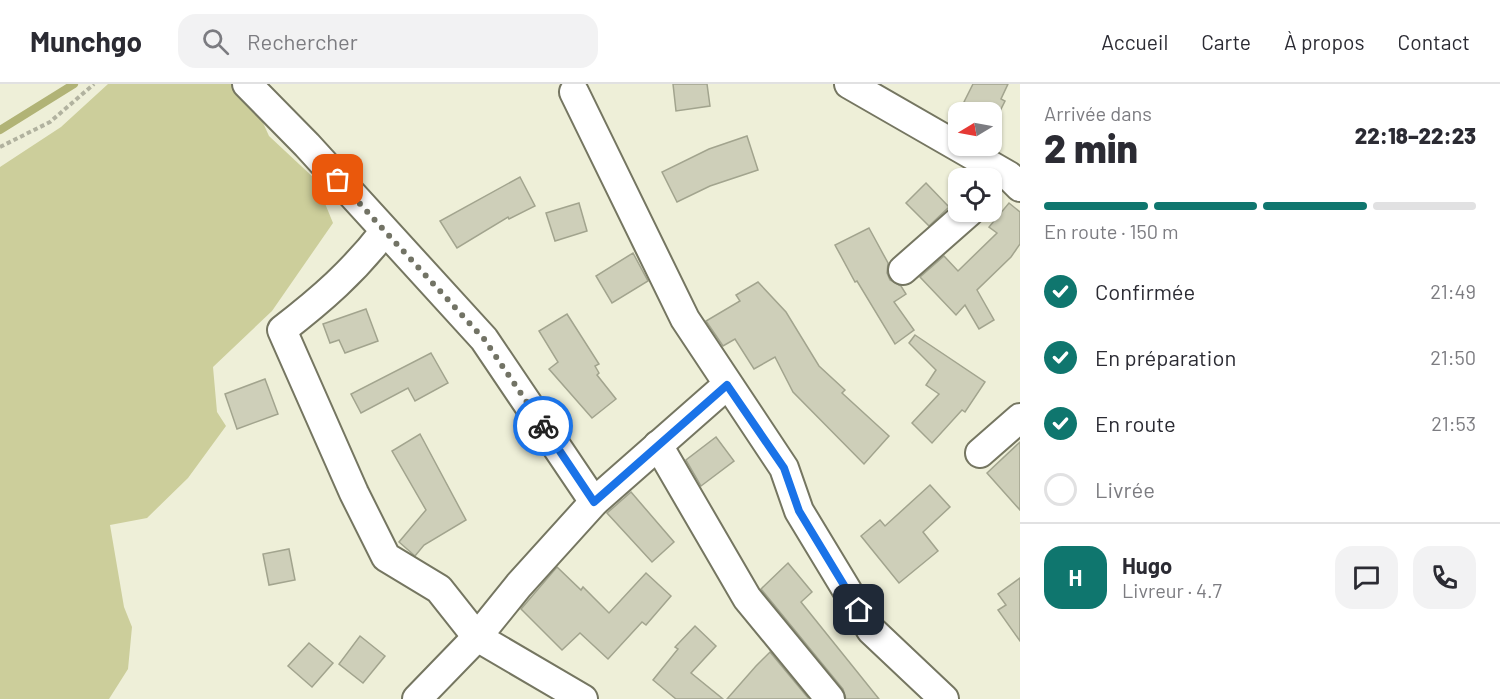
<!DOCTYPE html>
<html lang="fr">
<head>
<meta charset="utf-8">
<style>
	body { margin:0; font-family:Barlow,sans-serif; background:#f2f2f3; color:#2b2b33; height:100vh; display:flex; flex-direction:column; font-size:22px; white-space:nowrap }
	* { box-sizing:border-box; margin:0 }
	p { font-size:20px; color:#7c7c81 }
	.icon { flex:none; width:33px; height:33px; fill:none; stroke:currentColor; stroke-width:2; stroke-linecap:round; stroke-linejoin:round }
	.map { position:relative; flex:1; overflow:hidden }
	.details { display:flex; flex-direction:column; background:#fff; width:480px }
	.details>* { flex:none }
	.needle { width:39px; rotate:260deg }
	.fabs { position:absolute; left:948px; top:18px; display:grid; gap:12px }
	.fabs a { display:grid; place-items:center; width:54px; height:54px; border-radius:12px; background:#fff; box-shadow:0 2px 4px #0004; font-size:30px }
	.pin { position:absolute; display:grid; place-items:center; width:51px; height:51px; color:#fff; margin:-26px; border-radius:12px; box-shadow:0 3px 9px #0006 }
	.courier { position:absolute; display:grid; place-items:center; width:60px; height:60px; margin:-30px; border:4px solid #1a73e8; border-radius:50%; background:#fff; color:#222; box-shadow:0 2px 8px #0007 }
	.headline em { font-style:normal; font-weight:800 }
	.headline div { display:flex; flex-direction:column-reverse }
	.headline { display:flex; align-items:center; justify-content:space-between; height:102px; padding:0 24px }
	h1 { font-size:39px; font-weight:800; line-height:45px }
	.bar { display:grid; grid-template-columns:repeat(4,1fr); gap:9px 6px; align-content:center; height:72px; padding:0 24px }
	.bar i { height:8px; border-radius:4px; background:#e1e1e2 }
	.bar .current { background:#0f766e }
	.bar p { grid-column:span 4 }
	.line { display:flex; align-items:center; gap:15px; padding:0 24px; border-top:2px solid #e1e1e2 }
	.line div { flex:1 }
	.round { display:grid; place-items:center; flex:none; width:63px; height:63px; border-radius:18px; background:#f2f2f3 }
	ol { padding:0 24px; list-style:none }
	li { display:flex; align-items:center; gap:18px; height:66px }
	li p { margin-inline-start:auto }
	li .icon { padding:6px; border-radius:50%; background:#0f766e; color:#fff; stroke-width:4 }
	li:last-child { color:#7c7c81 }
	li i { width:33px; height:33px; border:3px solid #e1e1e2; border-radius:50% }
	header { display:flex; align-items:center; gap:36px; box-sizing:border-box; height:84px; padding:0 30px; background:#fff; border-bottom:2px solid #e1e1e2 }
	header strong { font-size:28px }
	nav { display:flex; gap:33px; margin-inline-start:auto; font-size:21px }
	.search { width:420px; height:54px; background:#f2f2f3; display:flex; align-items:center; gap:15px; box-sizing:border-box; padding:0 21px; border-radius:18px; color:#7c7c81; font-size:22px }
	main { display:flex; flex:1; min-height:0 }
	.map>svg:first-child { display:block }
	.green { fill:#ccce9b }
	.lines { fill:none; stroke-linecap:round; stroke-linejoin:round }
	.stream { stroke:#b1b376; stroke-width:8 }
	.building { fill:#cecfb9; stroke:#a2a48e; stroke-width:1.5 }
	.street-casing { stroke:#757661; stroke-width:32 }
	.path { stroke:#b1b29f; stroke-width:4; stroke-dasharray:4.5 3; stroke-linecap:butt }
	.street { stroke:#fff; stroke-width:28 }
	.done { stroke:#727365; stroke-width:6; stroke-dasharray:0 10.8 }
	.route { stroke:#1a73e8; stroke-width:8 }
</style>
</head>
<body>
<header>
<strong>Munchgo</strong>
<div class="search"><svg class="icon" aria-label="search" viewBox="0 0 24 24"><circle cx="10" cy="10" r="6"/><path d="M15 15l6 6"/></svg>Rechercher</div>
<nav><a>Accueil</a><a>Carte</a><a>À propos</a><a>Contact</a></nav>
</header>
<main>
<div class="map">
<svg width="1020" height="615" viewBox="0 0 1020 615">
	<rect width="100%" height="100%" fill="#eeefd8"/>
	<polygon class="green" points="108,0 239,0 251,12 269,52 315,95 333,139 272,227 213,283 217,328 226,342 188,394 147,434 110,441 124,523 132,543 128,585 109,615 0,615 0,83 61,43"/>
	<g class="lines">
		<polyline class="stream" points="0,46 74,0"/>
	</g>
	<g class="building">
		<polygon points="673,0 707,0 710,22 676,27"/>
		<polygon points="973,0 1008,0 1001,15 1005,17 996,35 992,33 992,28 983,28 964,18"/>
		<polygon points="747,52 758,86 710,102 677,118 662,88 709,65"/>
		<polygon points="520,93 535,122 509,135 508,133 457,164 440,137"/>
		<polygon points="926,99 949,123 929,142 906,119"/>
		<polygon points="579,119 587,147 555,157 546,129"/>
		<polygon points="1009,119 1020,128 1020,160 1011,173 977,206 994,236 979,245 965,221 956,231 920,193 944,172 958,187 997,149 989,143"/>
		<polygon points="869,144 888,179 887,189 890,196 901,202 906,210 894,218 914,246 895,260 857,197 855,198 835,161"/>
		<polygon points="633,169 648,197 612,219 596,192"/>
		<polygon points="758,198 786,228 819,282 845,306 842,309 889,352 864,380 793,308 775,273 754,285 735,255 723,262 706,237 740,217 736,211"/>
		<polygon points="366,225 378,257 345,269 339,256 330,259 323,240"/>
		<polygon points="567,230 599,280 595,282 599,289 597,291 616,315 592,334 549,285 558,278 539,247"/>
		<polygon points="915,251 985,298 965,328 962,326 932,359 912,339 939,310 926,301 936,286 909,259"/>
		<polygon points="431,269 448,299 415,317 408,304 361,329 351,310"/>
		<polygon points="265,295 278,330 237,345 225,310"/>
		<polygon points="420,350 466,436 424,461 415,472 399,458 426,426 392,367"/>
		<polygon points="716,353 734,377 701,402 686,376"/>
		<polygon points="1020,358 1020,426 987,389"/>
		<polygon points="930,401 950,423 923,448 938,467 899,499 861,452 880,436 885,442"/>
		<polygon points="631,408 674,458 652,478 607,429"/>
		<polygon points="289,465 295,496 269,501 263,470"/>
		<polygon points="788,479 812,508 801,518 879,615 846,615 843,605 761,505"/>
		<polygon points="557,483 581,506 583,503 609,529 646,489 671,512 646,541 642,538 608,575 580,549 562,566 521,525"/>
		<polygon points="1020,494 1020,557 998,526 1006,521 998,510"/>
		<polygon points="695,542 716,562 691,589 723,615 676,615 653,596 678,565 675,563"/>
		<polygon points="360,552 385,572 363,599 339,580"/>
		<polygon points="309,559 333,579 312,603 288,582"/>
		<polygon points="770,568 809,615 727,615 756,582"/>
	</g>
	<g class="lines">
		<defs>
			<g id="street">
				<polyline points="247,0 307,61 484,255 594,418"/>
				<polyline points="849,0 1009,92 1020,103"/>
				<polyline points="574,8 685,235 784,384 799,427 871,546 944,615"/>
				<path d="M384 148C353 188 322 215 282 246L354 409 386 473 439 505 477 553 583 615"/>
				<polyline points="903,186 969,128"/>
				<polyline points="658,361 747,514 830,615"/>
				<polyline points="980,369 1020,334"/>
				<polyline points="417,615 477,553 519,501 594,418 727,301"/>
			</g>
		</defs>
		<use href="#street" class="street-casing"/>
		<polyline class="path" points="0,63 50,38 94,0"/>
		<use href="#street" class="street"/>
	</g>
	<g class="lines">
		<polyline class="done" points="338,96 484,255 543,342"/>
		<polyline class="route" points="543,342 594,418 727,301 784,384 799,427 859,526"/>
	</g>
</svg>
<div class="fabs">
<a><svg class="needle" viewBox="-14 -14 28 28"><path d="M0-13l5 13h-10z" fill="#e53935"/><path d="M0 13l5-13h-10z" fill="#7c7c81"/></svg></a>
<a><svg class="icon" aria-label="locate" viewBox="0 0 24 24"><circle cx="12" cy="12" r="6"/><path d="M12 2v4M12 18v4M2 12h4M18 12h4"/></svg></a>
</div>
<div class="pin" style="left:338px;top:96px;background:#ea580c"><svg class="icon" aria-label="bag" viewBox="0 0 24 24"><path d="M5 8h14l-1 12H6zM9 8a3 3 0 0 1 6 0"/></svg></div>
<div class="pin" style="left:859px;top:526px;background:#1f2937"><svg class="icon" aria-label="home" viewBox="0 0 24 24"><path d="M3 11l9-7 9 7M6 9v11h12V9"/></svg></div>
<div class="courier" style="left:543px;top:342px"><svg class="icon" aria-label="bike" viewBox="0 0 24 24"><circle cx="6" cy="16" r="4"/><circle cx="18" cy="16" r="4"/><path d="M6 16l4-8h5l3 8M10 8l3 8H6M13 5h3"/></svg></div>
</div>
<section class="details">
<div class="headline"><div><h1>2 min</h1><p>Arrivée dans</p></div><em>22:18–22:23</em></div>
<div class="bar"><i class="current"></i><i class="current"></i><i class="current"></i><i></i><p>En route · 150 m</p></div>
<ol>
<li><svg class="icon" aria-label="check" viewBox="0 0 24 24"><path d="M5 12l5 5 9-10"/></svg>Confirmée<p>21:49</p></li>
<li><svg class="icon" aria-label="check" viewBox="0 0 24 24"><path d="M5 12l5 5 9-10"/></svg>En préparation<p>21:50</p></li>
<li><svg class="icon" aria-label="check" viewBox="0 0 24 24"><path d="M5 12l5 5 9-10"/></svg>En route<p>21:53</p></li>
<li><i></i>Livrée</li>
</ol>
<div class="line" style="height:108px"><b class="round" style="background:#0f766e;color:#fff">H</b><div><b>Hugo</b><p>Livreur · 4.7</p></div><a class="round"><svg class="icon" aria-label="chat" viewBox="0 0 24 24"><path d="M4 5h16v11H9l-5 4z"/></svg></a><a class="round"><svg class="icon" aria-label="phone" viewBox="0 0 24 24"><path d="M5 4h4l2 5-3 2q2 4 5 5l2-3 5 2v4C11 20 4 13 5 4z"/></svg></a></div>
</section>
</main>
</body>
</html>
